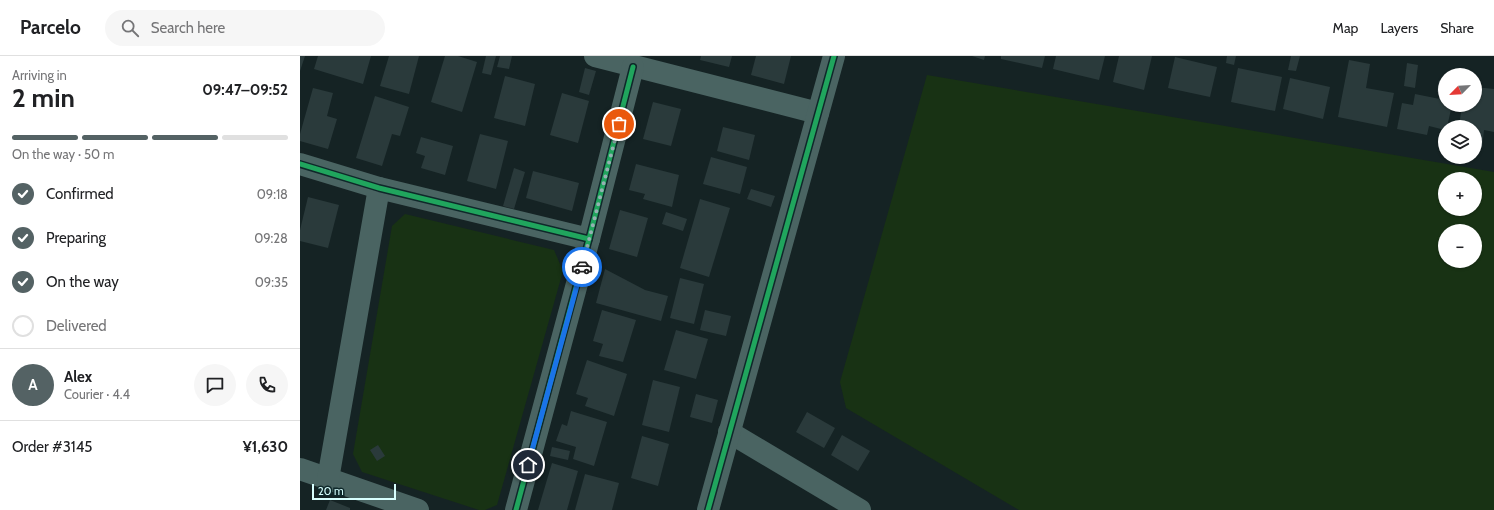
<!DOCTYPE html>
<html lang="en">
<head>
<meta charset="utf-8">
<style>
	body { margin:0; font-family:Cabin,sans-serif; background:#f6f6f6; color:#202124; height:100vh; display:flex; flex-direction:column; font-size:15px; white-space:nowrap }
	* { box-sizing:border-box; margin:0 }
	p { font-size:13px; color:#757577 }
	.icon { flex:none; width:22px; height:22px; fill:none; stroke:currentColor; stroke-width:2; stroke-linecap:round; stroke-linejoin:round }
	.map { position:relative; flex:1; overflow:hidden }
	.panel { display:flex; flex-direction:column; background:#fff; width:300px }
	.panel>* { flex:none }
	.needle { width:26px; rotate:246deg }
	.controls { position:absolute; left:1138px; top:12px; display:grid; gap:8px }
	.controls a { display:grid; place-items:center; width:44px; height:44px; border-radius:50%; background:#fff; box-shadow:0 1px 3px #0004; font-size:20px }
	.scale { position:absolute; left:12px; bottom:10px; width:84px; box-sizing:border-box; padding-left:4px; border:2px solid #d8fffe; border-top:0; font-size:11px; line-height:14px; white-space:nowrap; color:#d8fffe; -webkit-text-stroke:3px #0f282a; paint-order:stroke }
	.pin { position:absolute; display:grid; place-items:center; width:34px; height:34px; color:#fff; margin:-17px; border:2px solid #fff; border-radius:50%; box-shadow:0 1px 4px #0007 }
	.courier { position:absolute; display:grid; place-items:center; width:40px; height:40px; margin:-20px; border:3px solid #1a73e8; border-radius:50%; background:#fff; color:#222; box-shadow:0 1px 5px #0007 }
	.headline em { font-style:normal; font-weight:700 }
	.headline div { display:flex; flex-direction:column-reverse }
	.headline { display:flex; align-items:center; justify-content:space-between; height:68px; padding:0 12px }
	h1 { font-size:26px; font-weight:700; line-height:30px }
	.bar { display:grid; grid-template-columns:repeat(4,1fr); gap:6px 4px; align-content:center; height:48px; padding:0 12px }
	.bar i { height:5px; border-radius:3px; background:#e0e0e0 }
	.bar .selected { background:#546264 }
	.bar p { grid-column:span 4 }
	.line { display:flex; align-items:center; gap:10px; padding:0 12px; border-top:1px solid #e0e0e0 }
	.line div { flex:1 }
	.round { display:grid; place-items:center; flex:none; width:42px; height:42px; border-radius:21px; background:#f6f6f6 }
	ol { padding:0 12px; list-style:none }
	li { display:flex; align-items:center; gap:12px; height:44px }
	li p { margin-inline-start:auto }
	li .icon { padding:4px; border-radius:50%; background:#546264; color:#fff; stroke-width:4 }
	li:last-child { color:#757577 }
	li i { width:22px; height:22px; border:2px solid #e0e0e0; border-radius:50% }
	header { display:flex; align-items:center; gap:24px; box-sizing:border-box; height:56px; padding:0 20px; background:#fff; border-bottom:1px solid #e0e0e0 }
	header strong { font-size:19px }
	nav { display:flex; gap:22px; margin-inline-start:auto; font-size:14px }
	.search { width:280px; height:36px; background:#f6f6f6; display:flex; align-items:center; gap:10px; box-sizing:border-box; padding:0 14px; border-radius:22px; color:#757577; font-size:15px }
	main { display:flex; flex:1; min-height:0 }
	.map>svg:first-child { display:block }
	.green { fill:#183214; fill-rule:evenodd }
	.building { fill:#2a3a3b }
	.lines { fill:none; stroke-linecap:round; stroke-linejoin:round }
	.minor { stroke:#4a6462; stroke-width:22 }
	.cycleway-casing { stroke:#0f282a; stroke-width:8 }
	.cycleway { stroke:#20a55d; stroke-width:5 }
	.done { stroke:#94b2b2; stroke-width:4; stroke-dasharray:0 7.2 }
	.route { stroke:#1a73e8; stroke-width:5 }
</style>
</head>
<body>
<header>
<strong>Parcelo</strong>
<div class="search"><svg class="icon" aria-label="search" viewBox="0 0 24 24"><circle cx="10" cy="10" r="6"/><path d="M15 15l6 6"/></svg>Search here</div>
<nav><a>Map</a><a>Layers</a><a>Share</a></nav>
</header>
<main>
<section class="panel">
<div class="headline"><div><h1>2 min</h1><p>Arriving in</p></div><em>09:47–09:52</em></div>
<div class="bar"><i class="selected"></i><i class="selected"></i><i class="selected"></i><i></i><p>On the way · 50 m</p></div>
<ol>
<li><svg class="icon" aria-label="check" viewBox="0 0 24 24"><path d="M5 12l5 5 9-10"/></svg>Confirmed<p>09:18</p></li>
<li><svg class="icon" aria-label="check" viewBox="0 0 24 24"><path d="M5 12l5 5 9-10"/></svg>Preparing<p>09:28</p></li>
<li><svg class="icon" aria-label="check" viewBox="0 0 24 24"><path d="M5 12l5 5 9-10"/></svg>On the way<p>09:35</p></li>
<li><i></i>Delivered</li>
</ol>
<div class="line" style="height:72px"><b class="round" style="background:#546264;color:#fff">A</b><div><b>Alex</b><p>Courier · 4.4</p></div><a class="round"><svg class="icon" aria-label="chat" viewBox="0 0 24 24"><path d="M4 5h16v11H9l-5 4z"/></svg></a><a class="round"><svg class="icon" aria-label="phone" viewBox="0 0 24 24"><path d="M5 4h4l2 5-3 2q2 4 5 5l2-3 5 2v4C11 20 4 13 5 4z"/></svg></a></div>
<div class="line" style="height:52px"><div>Order #3145</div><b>¥1,630</b></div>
</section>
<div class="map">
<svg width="1194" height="454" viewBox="0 0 1194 454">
	<rect width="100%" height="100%" fill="#152324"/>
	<g class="green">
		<path d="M627 19 1194 116V454H719L546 352 540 326ZM1145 123H1175V153H1145ZM1145 175H1175V205H1145Z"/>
		<polygon points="105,158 254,194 263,215 197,449 185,454 179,454 62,416 53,398 92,170"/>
	</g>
	<g class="building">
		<polygon points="0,0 5,0 0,15"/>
		<polygon points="18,0 71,0 63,28 14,13"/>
		<polygon points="89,0 119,0 109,38 80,30"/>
		<polygon points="145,0 158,0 177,6 162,56 131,46"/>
		<polygon points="186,0 196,0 191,19 182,17"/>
		<polygon points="200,0 212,0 209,13 197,11"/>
		<polygon points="401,0 432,0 429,11 400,4"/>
		<polygon points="456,0 491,0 484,28 451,19"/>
		<polygon points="672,0 685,0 684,4"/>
		<polygon points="701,0 745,0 742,12 701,3"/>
		<polygon points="756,0 805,0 799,24 753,13"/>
		<polygon points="819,0 852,0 844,34 813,26"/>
		<polygon points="927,0 936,0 934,9 926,7"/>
		<polygon points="991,0 1000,0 996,15 988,14"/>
		<polygon points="875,1 917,11 910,41 868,32"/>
		<polygon points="1049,4 1070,8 1066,32 1094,37 1087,71 1038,61"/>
		<polygon points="1107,7 1118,9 1115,32 1104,30"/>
		<polygon points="285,12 296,15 289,39 279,36"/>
		<polygon points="938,12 982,21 975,55 931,46"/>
		<polygon points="205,20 235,28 225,70 194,62"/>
		<polygon points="990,22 1030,31 1023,63 983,53"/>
		<polygon points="1139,24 1145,25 1145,38 1137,36"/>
		<polygon points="1175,31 1194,33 1194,76 1184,74 1182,92 1175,91 1175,71 1159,71 1162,49 1175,49"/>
		<polygon points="13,32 33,37 27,60 37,63 28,93 0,85 0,78"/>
		<polygon points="262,37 289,45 278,87 250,79"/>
		<polygon points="1115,38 1145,44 1145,49 1152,49 1147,71 1145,71 1145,74 1129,70 1127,79 1097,73 1102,47 1113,49"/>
		<polygon points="75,40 109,51 100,80 92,78 82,110 56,102"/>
		<polygon points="353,46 381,53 371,90 343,83"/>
		<polygon points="423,71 455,79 449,104 417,95"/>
		<polygon points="180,78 208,85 196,133 167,125"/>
		<polygon points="121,81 153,90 145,119 121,112 125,100 116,97"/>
		<polygon points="411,101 447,111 440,138 403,128"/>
		<polygon points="336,108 379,119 372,151 343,143 345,138 329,134"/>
		<polygon points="214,112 225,116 214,153 203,150"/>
		<polygon points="233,115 279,127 272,155 226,142"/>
		<polygon points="451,133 475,140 471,151 447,143"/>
		<polygon points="8,141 39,149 28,192 0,185 0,174"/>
		<polygon points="400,143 430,152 409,221 380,212"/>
		<polygon points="320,154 348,162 337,201 309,193"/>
		<polygon points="366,156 387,163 383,175 362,168"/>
		<polygon points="305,213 345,234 368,240 361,265 296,247"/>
		<polygon points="380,222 404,228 394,268 370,262"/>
		<polygon points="302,254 336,264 323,306 299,300 303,288 293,285"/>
		<polygon points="405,254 431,260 426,280 400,274"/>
		<polygon points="376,274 408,283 396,323 364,314"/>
		<polygon points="287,304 327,318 314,360 285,350 288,342 276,338"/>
		<polygon points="353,324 380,331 369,376 342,369"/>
		<polygon points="396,338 418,344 412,367 390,361"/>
		<polygon points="271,355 307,366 294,410 273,403 276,391 256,385 262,368 267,370"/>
		<polygon points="507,356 535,372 524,392 496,376"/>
		<polygon points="542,379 570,395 558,415 531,399"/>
		<polygon points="342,380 369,388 358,430 331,422"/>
		<polygon points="78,389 85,400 77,405 70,394"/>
		<polygon points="252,391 270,395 268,404 250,400"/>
		<polygon points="252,407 278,415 267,454 238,454"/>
		<polygon points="285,418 319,427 312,454 275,454"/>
		<polygon points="30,444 50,452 50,454 26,454"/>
	</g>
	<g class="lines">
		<g class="minor">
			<polyline points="295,0 518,57"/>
			<polyline points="0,108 79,132 289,183"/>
			<polyline points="429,376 560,454"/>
			<polyline points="0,413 118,454"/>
			<polyline points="28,423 79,132"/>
			<polyline points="216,454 289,183 333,11"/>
			<polyline points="408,454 534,0"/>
		</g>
		<defs>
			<g id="cycleway">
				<polyline points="0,108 79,132 289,183"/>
				<polyline points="216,454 289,183 333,11"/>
				<polyline points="408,454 534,0"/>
			</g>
		</defs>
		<use href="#cycleway" class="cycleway-casing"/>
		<use href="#cycleway" class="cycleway"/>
	</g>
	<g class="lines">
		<polyline class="done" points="282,211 319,68"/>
		<polyline class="route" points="228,409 282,211"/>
	</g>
</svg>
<div class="controls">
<a><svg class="needle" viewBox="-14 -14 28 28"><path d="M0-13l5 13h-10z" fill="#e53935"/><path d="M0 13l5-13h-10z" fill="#757577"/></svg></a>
<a><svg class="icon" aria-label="layers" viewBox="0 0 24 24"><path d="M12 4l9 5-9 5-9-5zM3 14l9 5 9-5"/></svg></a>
<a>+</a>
<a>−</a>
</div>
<div class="scale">20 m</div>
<div class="pin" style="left:319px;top:68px;background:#ea580c"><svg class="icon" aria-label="bag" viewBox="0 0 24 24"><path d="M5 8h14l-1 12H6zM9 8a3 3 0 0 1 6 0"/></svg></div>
<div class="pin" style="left:228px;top:409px;background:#1f2937"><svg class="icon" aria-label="home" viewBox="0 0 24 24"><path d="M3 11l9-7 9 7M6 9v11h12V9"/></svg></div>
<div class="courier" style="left:282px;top:211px"><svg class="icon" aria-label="car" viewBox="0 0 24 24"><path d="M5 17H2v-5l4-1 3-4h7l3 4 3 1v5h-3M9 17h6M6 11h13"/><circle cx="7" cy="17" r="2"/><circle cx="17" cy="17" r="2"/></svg></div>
</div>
</main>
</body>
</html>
